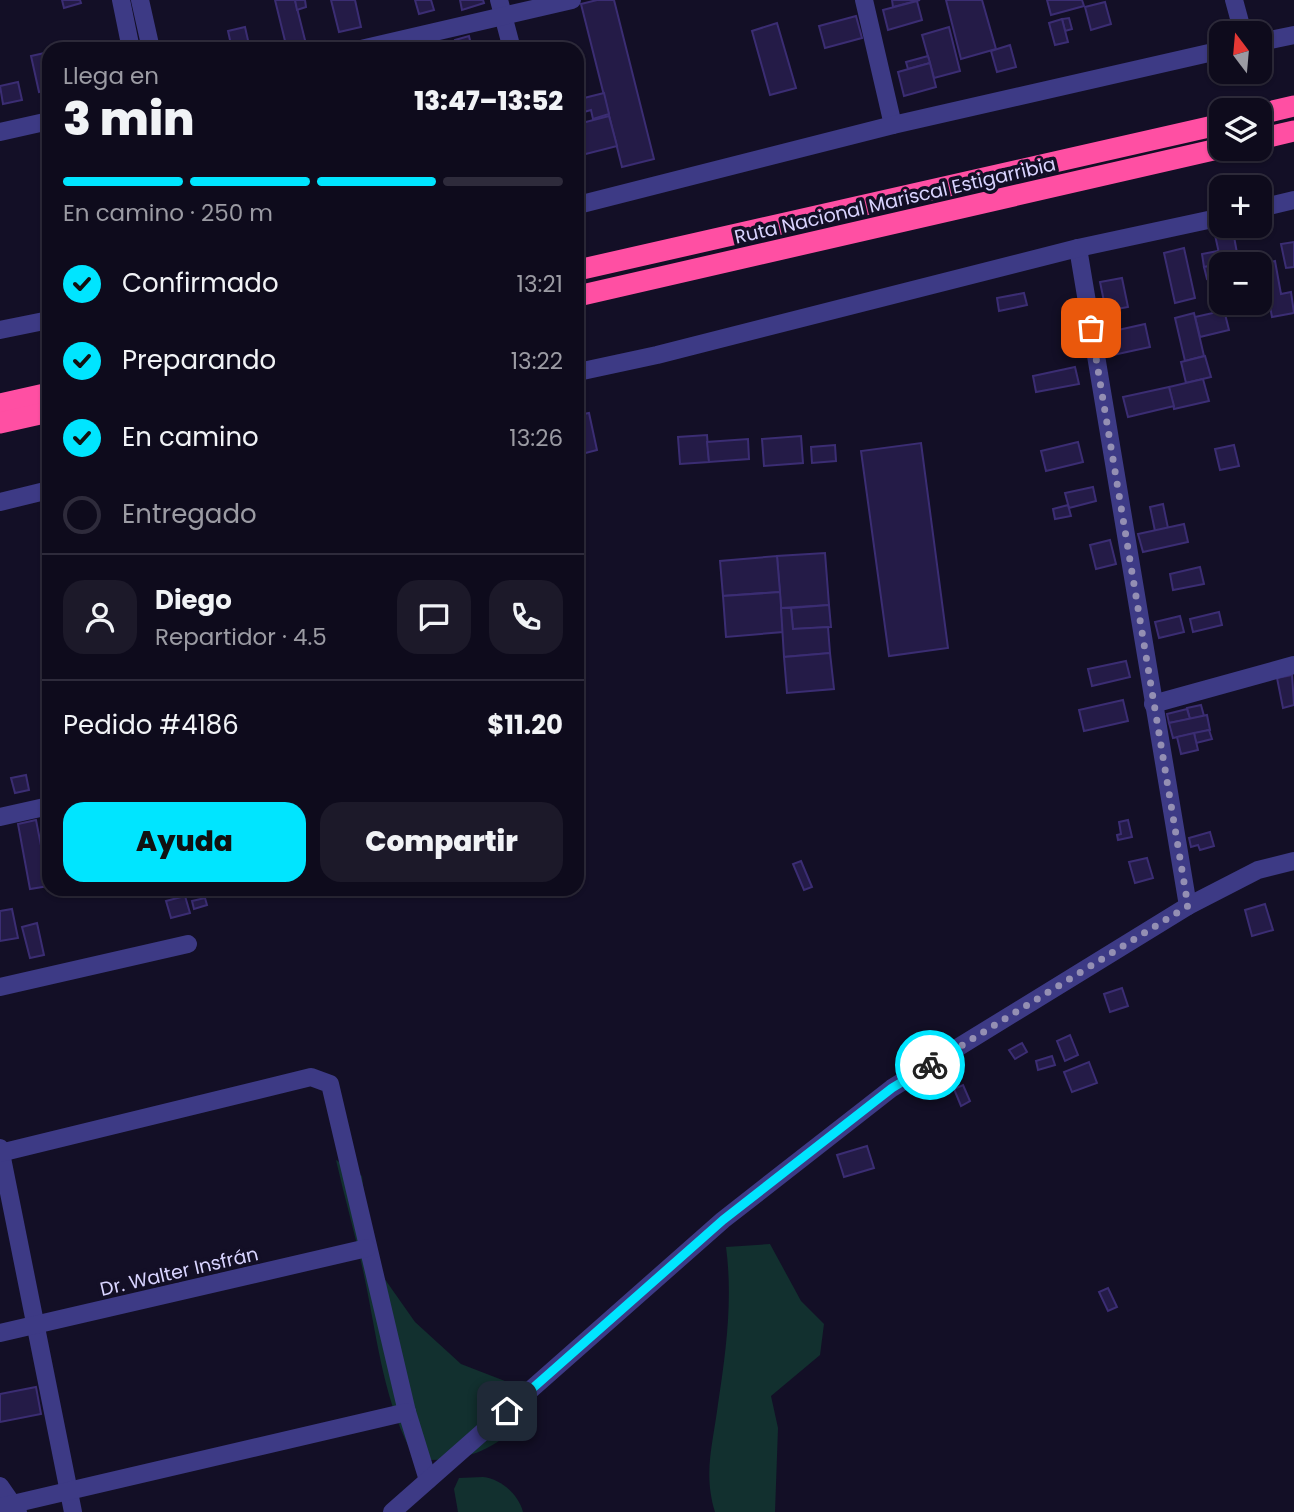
<!DOCTYPE html>
<html lang="es">
<head>
<meta charset="utf-8">
<style>
	body { margin:0; font-family:Poppins,sans-serif; background:#1c1929; color:#f1f3f6; height:100vh; display:flex; flex-direction:column; font-size:26px; white-space:nowrap }
	* { box-sizing:border-box; margin:0 }
	p { font-size:23px; color:#9b9ba3 }
	.icon { flex:none; width:38px; height:38px; fill:none; stroke:currentColor; stroke-width:2; stroke-linecap:round; stroke-linejoin:round }
	.map { position:relative; flex:1; overflow:hidden }
	.drawer { position:absolute; left:42px; top:42px; width:542px; height:854px; display:flex; flex-direction:column; background:#0e0b1c; border-radius:21px; box-shadow:0 2px 5px #0004,0 0 0 2px #2e2b3b }
	.drawer>* { flex:none }
	.needle { width:46px; rotate:344deg }
	.controls { position:absolute; left:1209px; top:21px; display:grid; gap:14px }
	.controls a { display:grid; place-items:center; width:63px; height:63px; border-radius:14px; background:#0e0b1c; box-shadow:0 2px 5px #0004,0 0 0 2px #2e2b3b; font-size:35px }
	.pin { position:absolute; display:grid; place-items:center; width:60px; height:60px; color:#fff; margin:-30px; border-radius:14px; box-shadow:0 4px 10px #0006 }
	.courier { position:absolute; display:grid; place-items:center; width:70px; height:70px; margin:-35px; border:5px solid #00e5ff; border-radius:50%; background:#fff; color:#222; box-shadow:0 2px 9px #0007 }
	.summary em { font-style:normal; font-weight:800 }
	.summary div { display:flex; flex-direction:column-reverse }
	.summary { display:flex; align-items:center; justify-content:space-between; height:119px; padding:0 21px }
	h1 { font-size:46px; font-weight:800; line-height:52px }
	.bar { display:grid; grid-template-columns:repeat(4,1fr); gap:10px 7px; align-content:center; height:84px; padding:0 21px }
	.bar i { height:9px; border-radius:5px; background:#2e2b3b }
	.bar .selected { background:#00e5ff }
	.bar p { grid-column:span 4 }
	.line { display:flex; align-items:center; gap:18px; padding:0 21px; border-top:2px solid #2e2b3b }
	.line div { flex:1 }
	.round { display:grid; place-items:center; flex:none; width:74px; height:74px; border-radius:21px; background:#1c1929 }
	ol { padding:0 21px; list-style:none }
	li { display:flex; align-items:center; gap:21px; height:77px }
	li p { margin-inline-start:auto }
	li .icon { padding:7px; border-radius:50%; background:#00e5ff; color:#111; stroke-width:4 }
	li:last-child { color:#9b9ba3 }
	li i { width:38px; height:38px; border:4px solid #2e2b3b; border-radius:50% }
	.cta { display:flex; gap:14px; margin-top:auto; padding:14px 21px }
	.cta a { flex:1; height:80px; border-radius:21px; background:#00e5ff; color:#111; font-size:28px; font-weight:800; line-height:80px; text-align:center }
	.cta a+a { background:#1c1929; color:#f1f3f6 }
	.map>svg:first-child { display:block }
	.green { fill:#12302f }
	.building { fill:#241b47; stroke:#3b2d73; stroke-width:2 }
	.lines { fill:none; stroke-linecap:round; stroke-linejoin:round }
	.minor { stroke:#3d3a85; stroke-width:18 }
	.highway { stroke:#ff4fa3; stroke-width:21 }
	.done { stroke:#948fb3; stroke-width:7; stroke-dasharray:0 12.6 }
	.route { stroke:#00e5ff; stroke-width:9 }
	.labels { text-anchor:middle; stroke-width:7; stroke-linejoin:round; paint-order:stroke }
	.street-label { font-size:19px; fill:#d9d4ff; stroke:#130f26 }
</style>
</head>
<body>
<div class="map">
<svg width="1294" height="1512" viewBox="0 0 1294 1512">
	<rect width="100%" height="100%" fill="#130f26"/>
	<g class="green">
		<path d="M336 1160 362 1176 369 1238 377 1268 415 1322 461 1364 520 1387 529 1418C488 1452 471 1461 416 1460 384 1405 378 1342 365 1280 357 1240 345 1200 336 1160Z"/>
		<path d="M770 1244 801 1301 824 1324 820 1355 771 1396 778 1428 775 1512H715C703 1473 713 1444 718 1404 726 1352 733 1299 726 1247Z"/>
		<path d="M483 1477C501 1479 518 1494 523 1512H458L454 1489 459 1478Z"/>
	</g>
	<g class="building">
		<polygon points="62,0 80,0 81,3 64,8"/>
		<polygon points="275,0 295,0 306,44 287,49"/>
		<polygon points="295,0 305,0 306,7 297,10"/>
		<polygon points="331,0 355,0 361,27 339,32"/>
		<polygon points="415,0 431,0 434,10 419,14"/>
		<polygon points="460,0 483,0 484,3 462,10"/>
		<polygon points="597,0 614,0 654,159 622,167 581,4"/>
		<polygon points="892,0 920,0 893,7"/>
		<polygon points="946,0 982,0 996,49 961,59"/>
		<polygon points="1047,0 1082,0 1084,6 1051,15"/>
		<polygon points="917,1 922,20 888,30 883,10"/>
		<polygon points="1105,2 1111,24 1091,30 1085,7"/>
		<polygon points="856,16 862,38 825,48 819,26"/>
		<polygon points="1069,18 1072,29 1065,31 1062,19"/>
		<polygon points="1062,19 1068,42 1055,45 1049,23"/>
		<polygon points="777,23 796,88 770,95 752,31"/>
		<polygon points="245,27 250,49 232,49 228,31"/>
		<polygon points="949,27 960,71 934,78 922,35"/>
		<polygon points="469,36 472,49 457,49 455,40"/>
		<polygon points="1010,45 1016,67 997,72 991,51"/>
		<polygon points="49,52 49,90 39,92 31,56"/>
		<polygon points="928,56 930,63 908,69 906,62"/>
		<polygon points="930,63 936,87 904,96 898,72"/>
		<polygon points="18,82 22,100 3,104 0,86"/>
		<polygon points="604,93 609,114 593,119 591,110 584,112 580,99"/>
		<polygon points="609,116 617,146 578,156 578,124"/>
		<polygon points="1233,231 1239,264 1222,264 1222,267 1215,235"/>
		<polygon points="1294,242 1294,267 1286,268 1281,244"/>
		<polygon points="1184,248 1195,298 1175,303 1164,253"/>
		<polygon points="1218,251 1221,264 1204,267 1202,254"/>
		<polygon points="1275,261 1281,294 1291,292 1294,313 1272,317 1262,264"/>
		<polygon points="1221,264 1222,276 1207,279 1204,267"/>
		<polygon points="1122,278 1128,307 1106,311 1100,282"/>
		<polygon points="1024,293 1027,305 999,311 997,298"/>
		<polygon points="1221,298 1229,330 1200,337 1195,317 1213,313 1211,301"/>
		<polygon points="1194,313 1204,356 1185,361 1175,318"/>
		<polygon points="1145,324 1150,347 1113,355 1109,332"/>
		<polygon points="1205,356 1211,377 1186,383 1181,362"/>
		<polygon points="1075,367 1079,384 1036,392 1033,376"/>
		<polygon points="1203,379 1209,401 1174,409 1169,387"/>
		<polygon points="1169,387 1174,406 1128,417 1123,397"/>
		<polygon points="589,413 597,450 578,455 578,415"/>
		<polygon points="707,435 709,462 680,464 678,437"/>
		<polygon points="801,436 803,463 764,466 762,439"/>
		<polygon points="748,439 749,459 709,462 707,442"/>
		<polygon points="1078,442 1083,462 1046,471 1041,451"/>
		<polygon points="921,443 948,648 889,656 861,451"/>
		<polygon points="835,445 836,461 812,463 811,447"/>
		<polygon points="1234,445 1239,466 1220,470 1215,449"/>
		<polygon points="1093,487 1096,501 1069,508 1065,493"/>
		<polygon points="1163,504 1168,528 1155,531 1150,507"/>
		<polygon points="1068,505 1071,516 1055,519 1053,509"/>
		<polygon points="1184,524 1188,542 1143,552 1138,534"/>
		<polygon points="1110,540 1116,564 1096,569 1090,545"/>
		<polygon points="825,553 829,605 781,608 777,556"/>
		<polygon points="777,556 780,592 723,596 720,561"/>
		<polygon points="1200,567 1204,584 1173,590 1170,574"/>
		<polygon points="780,592 783,632 726,637 723,596"/>
		<polygon points="829,605 831,627 793,629 791,608"/>
		<polygon points="781,608 791,608 793,629 828,627 830,653 784,657"/>
		<polygon points="1219,612 1222,625 1193,632 1190,619"/>
		<polygon points="1180,616 1184,632 1159,638 1155,622"/>
		<polygon points="830,653 834,689 787,693 784,657"/>
		<polygon points="1126,661 1130,677 1092,686 1088,669"/>
		<polygon points="1292,675 1294,705 1283,708 1277,678"/>
		<polygon points="1123,700 1128,721 1084,731 1079,710"/>
		<polygon points="1201,705 1204,716 1190,719 1187,708"/>
		<polygon points="1187,709 1190,719 1169,723 1167,714"/>
		<polygon points="1207,715 1210,730 1173,738 1169,723"/>
		<polygon points="1209,730 1212,739 1196,743 1194,733"/>
		<polygon points="1194,733 1198,750 1181,754 1177,737"/>
		<polygon points="26,775 29,790 15,793 11,778"/>
		<polygon points="36,820 46,871 49,870 49,886 30,889 18,824"/>
		<polygon points="1128,820 1132,837 1118,840 1117,835 1121,834 1119,822"/>
		<polygon points="1210,832 1214,846 1200,850 1198,845 1191,847 1189,838"/>
		<polygon points="1147,858 1153,878 1135,883 1129,862"/>
		<polygon points="801,861 812,887 804,890 793,864"/>
		<polygon points="185,896 190,913 171,918 166,901"/>
		<polygon points="205,898 207,905 194,909 192,901"/>
		<polygon points="1265,904 1273,930 1252,936 1245,910"/>
		<polygon points="12,909 18,938 0,941 0,911"/>
		<polygon points="37,923 44,955 30,958 22,927"/>
		<polygon points="1122,988 1128,1006 1110,1012 1104,994"/>
		<polygon points="1070,1035 1078,1055 1065,1061 1057,1041"/>
		<polygon points="1022,1043 1027,1052 1015,1059 1009,1050"/>
		<polygon points="1052,1056 1055,1065 1038,1070 1036,1061"/>
		<polygon points="1089,1062 1097,1083 1072,1092 1064,1072"/>
		<polygon points="963,1085 970,1101 961,1106 954,1089"/>
		<polygon points="867,1146 874,1168 844,1177 837,1155"/>
		<polygon points="1108,1288 1117,1307 1108,1311 1099,1292"/>
		<polygon points="36,1387 41,1414 0,1422 0,1394"/>
	</g>
	<g class="lines">
		<g class="minor">
			<polyline points="121,0 131,49"/>
			<polyline points="140,0 151,49"/>
			<polyline points="499,0 512,49"/>
			<polyline points="864,0 893,125"/>
			<polyline points="1234,0 1243,33"/>
			<polyline points="1260,42 1294,35"/>
			<polyline points="361,49 572,0"/>
			<polyline points="0,132 49,121"/>
			<polyline points="578,205 893,125 1222,50"/>
			<polyline points="1260,208 1294,200"/>
			<polyline points="1078,248 1188,906"/>
			<polyline points="0,330 49,320"/>
			<polyline points="578,372 657,355 1078,248 1222,217"/>
			<polyline points="0,502 49,490"/>
			<polyline points="1153,704 1294,665"/>
			<polyline points="0,817 49,806"/>
			<polyline points="0,987 188,944"/>
			<polyline points="0,1148 73,1512"/>
			<polyline points="0,1153 311,1077 330,1084 407,1412 428,1480"/>
			<polyline points="0,1333 367,1248"/>
			<polyline points="0,1486 18,1512"/>
			<polyline points="0,1507 407,1412"/>
			<polyline points="392,1512 723,1220 892,1088 1188,906 1258,870 1294,861"/>
		</g>
		<g class="highway">
			<polyline points="1260,114 1294,106"/>
			<polyline points="1260,139 1294,131"/>
			<polyline points="578,270 1222,124"/>
			<polyline points="578,296 1222,148"/>
			<polyline points="0,404 49,393"/>
			<polyline points="0,423 49,412"/>
		</g>
	</g>
	<g class="lines">
		<polyline class="done" points="930,1065 1188,906 1091,328"/>
		<polyline class="route" points="507,1411 723,1220 892,1088 930,1065"/>
	</g>
	<g class="labels">
		<g class="street-label">
			<text transform="translate(895 200) rotate(-13)" y="7">Ruta Nacional Mariscal Estigarribia</text>
			<text transform="translate(179 1271) rotate(-13)" y="7">Dr. Walter Insfrán</text>
		</g>
	</g>
</svg>
<div class="controls">
<a><svg class="needle" viewBox="-14 -14 28 28"><path d="M0-13l5 13h-10z" fill="#e53935"/><path d="M0 13l5-13h-10z" fill="#9b9ba3"/></svg></a>
<a><svg class="icon" aria-label="layers" viewBox="0 0 24 24"><path d="M12 4l9 5-9 5-9-5zM3 14l9 5 9-5"/></svg></a>
<a>+</a>
<a>−</a>
</div>
<div class="pin" style="left:1091px;top:328px;background:#ea580c"><svg class="icon" aria-label="bag" viewBox="0 0 24 24"><path d="M5 8h14l-1 12H6zM9 8a3 3 0 0 1 6 0"/></svg></div>
<div class="pin" style="left:507px;top:1411px;background:#1f2937"><svg class="icon" aria-label="home" viewBox="0 0 24 24"><path d="M3 11l9-7 9 7M6 9v11h12V9"/></svg></div>
<div class="courier" style="left:930px;top:1065px"><svg class="icon" aria-label="bike" viewBox="0 0 24 24"><circle cx="6" cy="16" r="4"/><circle cx="18" cy="16" r="4"/><path d="M6 16l4-8h5l3 8M10 8l3 8H6M13 5h3"/></svg></div>
<section class="drawer">
<div class="summary"><div><h1>3 min</h1><p>Llega en</p></div><em>13:47–13:52</em></div>
<div class="bar"><i class="selected"></i><i class="selected"></i><i class="selected"></i><i></i><p>En camino · 250 m</p></div>
<ol>
<li><svg class="icon" aria-label="check" viewBox="0 0 24 24"><path d="M5 12l5 5 9-10"/></svg>Confirmado<p>13:21</p></li>
<li><svg class="icon" aria-label="check" viewBox="0 0 24 24"><path d="M5 12l5 5 9-10"/></svg>Preparando<p>13:22</p></li>
<li><svg class="icon" aria-label="check" viewBox="0 0 24 24"><path d="M5 12l5 5 9-10"/></svg>En camino<p>13:26</p></li>
<li><i></i>Entregado</li>
</ol>
<div class="line" style="height:126px"><a class="round"><svg class="icon" aria-label="person" viewBox="0 0 24 24"><circle cx="12" cy="8" r="4"/><path d="M4 21q1-7 8-7t8 7"/></svg></a><div><b>Diego</b><p>Repartidor · 4.5</p></div><a class="round"><svg class="icon" aria-label="chat" viewBox="0 0 24 24"><path d="M4 5h16v11H9l-5 4z"/></svg></a><a class="round"><svg class="icon" aria-label="phone" viewBox="0 0 24 24"><path d="M5 4h4l2 5-3 2q2 4 5 5l2-3 5 2v4C11 20 4 13 5 4z"/></svg></a></div>
<div class="line" style="height:91px"><div>Pedido #4186</div><b>$11.20</b></div>
<div class="cta"><a>Ayuda</a><a>Compartir</a></div>
</section>
</div>
</body>
</html>
